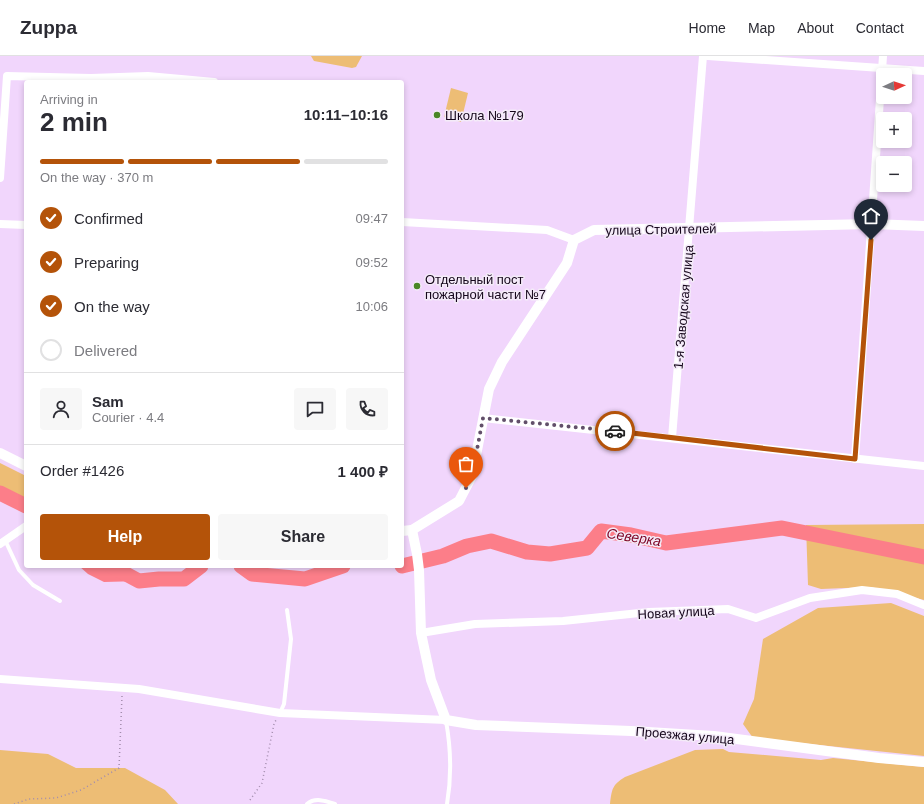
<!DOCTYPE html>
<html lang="en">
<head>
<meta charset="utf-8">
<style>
	body { margin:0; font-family:Arial,sans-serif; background:#f7f7f7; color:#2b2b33; height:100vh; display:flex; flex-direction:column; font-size:15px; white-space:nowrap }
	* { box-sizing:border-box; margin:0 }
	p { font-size:13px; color:#7c7c81 }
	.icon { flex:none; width:22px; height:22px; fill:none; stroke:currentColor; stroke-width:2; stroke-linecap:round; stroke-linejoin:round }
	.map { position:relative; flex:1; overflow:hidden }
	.details { position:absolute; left:24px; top:24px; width:380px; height:488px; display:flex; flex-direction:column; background:#fff; border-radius:4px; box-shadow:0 2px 6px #0003 }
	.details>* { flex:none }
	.needle { width:26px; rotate:87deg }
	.fabs { position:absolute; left:876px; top:12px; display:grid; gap:8px }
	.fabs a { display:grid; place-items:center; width:36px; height:36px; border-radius:4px; background:#fff; box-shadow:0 2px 6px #0003; font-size:20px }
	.pin { position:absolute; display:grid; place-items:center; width:34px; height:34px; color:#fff; margin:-41px -17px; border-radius:50% 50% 50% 0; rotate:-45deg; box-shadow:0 0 4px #0007 }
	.pin .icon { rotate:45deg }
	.courier { position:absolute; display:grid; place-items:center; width:40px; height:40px; margin:-20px; border:3px solid #b45309; border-radius:50%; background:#fff; color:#222; box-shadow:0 1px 5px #0007 }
	.headline em { font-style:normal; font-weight:800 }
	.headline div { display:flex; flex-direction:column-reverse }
	.headline { display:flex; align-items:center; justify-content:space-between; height:68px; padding:0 16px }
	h1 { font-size:26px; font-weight:800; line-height:30px }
	.bar { display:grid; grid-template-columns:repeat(4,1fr); gap:6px 4px; align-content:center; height:48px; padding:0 16px }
	.bar i { height:5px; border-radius:3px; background:#e1e1e2 }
	.bar .current { background:#b45309 }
	.bar p { grid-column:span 4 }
	.line { display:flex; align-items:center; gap:10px; padding:0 16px; border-top:1px solid #e1e1e2 }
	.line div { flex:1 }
	.round { display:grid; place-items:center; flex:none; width:42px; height:42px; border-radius:4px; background:#f7f7f7 }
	ol { padding:0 16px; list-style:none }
	li { display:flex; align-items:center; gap:12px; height:44px }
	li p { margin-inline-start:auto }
	li .icon { padding:4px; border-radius:50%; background:#b45309; color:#fff; stroke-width:4 }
	li:last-child { color:#7c7c81 }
	li i { width:22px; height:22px; border:2px solid #e1e1e2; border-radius:50% }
	.action { display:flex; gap:8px; margin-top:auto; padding:8px 16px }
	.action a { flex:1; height:46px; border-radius:4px; background:#b45309; color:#fff; font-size:16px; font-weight:800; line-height:46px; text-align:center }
	.action a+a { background:#f7f7f7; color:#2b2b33 }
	header { display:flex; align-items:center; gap:24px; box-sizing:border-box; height:56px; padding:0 20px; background:#fff; border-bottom:1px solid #e1e1e2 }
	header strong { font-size:19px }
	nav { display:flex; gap:22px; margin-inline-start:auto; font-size:14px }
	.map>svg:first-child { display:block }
	.green { fill:#edbd75 }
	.water { fill:#fc7e89 }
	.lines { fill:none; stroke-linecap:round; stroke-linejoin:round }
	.river { stroke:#fc7e89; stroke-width:15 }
	.path { stroke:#a38dad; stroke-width:1.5; stroke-dasharray:1 3; stroke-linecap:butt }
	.service { stroke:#fff; stroke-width:4 }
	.minor { stroke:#fff; stroke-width:8 }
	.tertiary { stroke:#fff; stroke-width:10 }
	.done { stroke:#624f6a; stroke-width:4; stroke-dasharray:0 7.2 }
	.route { stroke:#b45309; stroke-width:5 }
	.poi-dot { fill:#4a8725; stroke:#f4ebf8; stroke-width:1.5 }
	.labels { text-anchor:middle; stroke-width:3; stroke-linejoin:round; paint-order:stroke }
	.poi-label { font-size:13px; fill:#15061b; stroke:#f4ebf8; text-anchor:start }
	.street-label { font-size:13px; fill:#15061b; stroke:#f4ebf8 }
	.water-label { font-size:14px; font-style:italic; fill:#7e0626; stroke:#f4ebf8 }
</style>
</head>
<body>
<header>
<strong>Zuppa</strong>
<nav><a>Home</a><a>Map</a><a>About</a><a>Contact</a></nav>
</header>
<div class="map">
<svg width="924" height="748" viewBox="0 0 924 748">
	<rect width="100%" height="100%" fill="#f1d6fc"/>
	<g class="green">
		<polygon points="311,0 362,0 356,11 352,12 314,5"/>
		<polygon points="451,32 468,37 461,66 444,61"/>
		<polygon points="0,407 26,420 26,443 0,430"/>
		<polygon points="924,468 924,544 871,531 821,533 808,529 806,469"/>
		<polygon points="891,547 924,560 924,700 753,682 743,668 754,643 763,583 818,552"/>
		<path d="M723 693 729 696 821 704 833 702 924 711V748H610C612 733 612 729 625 721L695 694Z"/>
		<polygon points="0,694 48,698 76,712 125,712 165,734 178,748 0,748"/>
	</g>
	<polygon class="water" points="79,510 123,510 123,513 141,525 104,526 88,518"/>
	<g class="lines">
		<g class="river">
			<polyline points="0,437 26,450"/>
			<polyline points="111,510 139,525 159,523 184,523 201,510"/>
			<polyline points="241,510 252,518 305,523 343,510"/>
			<polyline points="402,510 443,500 467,490 491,485 527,496 550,498 587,492 601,475 631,479 666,487 782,472 924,501"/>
		</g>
		<g class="path">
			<polyline points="250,744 262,727 274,668 276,664"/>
			<polyline points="14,748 29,743 56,742 81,734 119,712 122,640"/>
		</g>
		<g class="service">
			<polyline points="5,484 19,514 33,529 60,545"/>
			<polyline points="280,657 284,648 291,583 287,554"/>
			<path d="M446 665C451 693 452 719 447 748"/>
			<path d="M307 748C315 741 326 745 335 748"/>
		</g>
		<g class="minor">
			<polyline points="708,0 924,15"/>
			<polyline points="0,122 7,20 91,22 148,20 214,26"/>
			<polyline points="402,166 547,174 574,184"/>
			<polyline points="0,168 26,169"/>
			<polyline points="483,362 924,410"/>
			<polyline points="672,382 703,0"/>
			<polyline points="855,403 883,0"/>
			<polyline points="0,488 26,470"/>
			<polyline points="421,577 475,568 563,565 649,556 728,553 756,562 810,542 862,534 897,538 924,549"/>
			<polyline points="0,623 139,633 280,657 446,664"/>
		</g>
		<g class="tertiary">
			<polyline points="0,397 26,410"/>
			<polyline points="412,474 417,498 419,514 421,577 431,624 446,664 476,669 631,675 714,680 879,702 924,706"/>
			<polyline points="402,475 412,474 459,445 472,420 489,333 502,306 567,207 574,184 594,174 872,168 924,170"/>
		</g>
	</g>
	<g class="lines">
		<polyline class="done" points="466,432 472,420 483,362 615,375"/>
		<polyline class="route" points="615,375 855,403 871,184"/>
	</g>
	<g class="poi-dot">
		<circle cx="437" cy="59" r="4"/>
		<circle cx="417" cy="230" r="4"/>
	</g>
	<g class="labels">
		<g class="poi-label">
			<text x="445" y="64">Школа №179</text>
			<text x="425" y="228">Отдельный пост<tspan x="425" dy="15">пожарной части №7</tspan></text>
		</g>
		<g class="street-label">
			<text transform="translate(661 173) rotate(-1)" y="5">улица Строителей</text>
			<text transform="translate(683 251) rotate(-85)" y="5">1-я Заводская улица</text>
			<text transform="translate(676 556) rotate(-3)" y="5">Новая улица</text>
			<text transform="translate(685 679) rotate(5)" y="5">Проезжая улица</text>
		</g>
		<g class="water-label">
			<text transform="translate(634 481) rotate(9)" y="5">Северка</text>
		</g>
	</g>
</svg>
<div class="fabs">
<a><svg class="needle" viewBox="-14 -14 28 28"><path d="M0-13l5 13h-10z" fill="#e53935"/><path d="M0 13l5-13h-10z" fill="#7c7c81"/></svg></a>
<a>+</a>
<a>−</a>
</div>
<div class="pin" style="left:466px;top:432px;background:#ea580c"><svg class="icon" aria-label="bag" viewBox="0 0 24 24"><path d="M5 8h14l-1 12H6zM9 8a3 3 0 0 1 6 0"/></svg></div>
<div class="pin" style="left:871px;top:184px;background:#1f2937"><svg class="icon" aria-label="home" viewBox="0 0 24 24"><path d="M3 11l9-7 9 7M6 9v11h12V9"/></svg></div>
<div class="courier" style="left:615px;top:375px"><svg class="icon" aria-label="car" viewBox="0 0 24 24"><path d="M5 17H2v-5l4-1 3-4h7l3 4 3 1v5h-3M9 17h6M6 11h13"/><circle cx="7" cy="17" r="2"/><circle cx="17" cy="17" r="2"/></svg></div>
<section class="details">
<div class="headline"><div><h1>2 min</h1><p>Arriving in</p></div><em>10:11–10:16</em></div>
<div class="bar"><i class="current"></i><i class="current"></i><i class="current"></i><i></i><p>On the way · 370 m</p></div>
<ol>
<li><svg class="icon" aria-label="check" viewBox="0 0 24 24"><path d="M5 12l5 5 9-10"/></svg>Confirmed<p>09:47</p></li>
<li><svg class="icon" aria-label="check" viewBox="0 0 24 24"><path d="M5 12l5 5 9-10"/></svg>Preparing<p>09:52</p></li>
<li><svg class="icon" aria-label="check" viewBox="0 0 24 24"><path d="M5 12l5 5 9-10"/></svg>On the way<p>10:06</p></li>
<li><i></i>Delivered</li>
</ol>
<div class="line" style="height:72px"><a class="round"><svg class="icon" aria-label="person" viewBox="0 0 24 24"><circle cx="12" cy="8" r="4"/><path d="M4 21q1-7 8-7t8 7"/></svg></a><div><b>Sam</b><p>Courier · 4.4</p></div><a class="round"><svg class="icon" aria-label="chat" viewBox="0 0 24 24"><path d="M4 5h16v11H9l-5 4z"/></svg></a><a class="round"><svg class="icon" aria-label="phone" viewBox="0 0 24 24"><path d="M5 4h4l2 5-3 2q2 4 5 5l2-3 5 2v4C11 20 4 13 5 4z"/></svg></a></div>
<div class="line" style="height:52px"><div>Order #1426</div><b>1 400 ₽</b></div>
<div class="action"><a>Help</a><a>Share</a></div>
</section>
</div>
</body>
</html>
